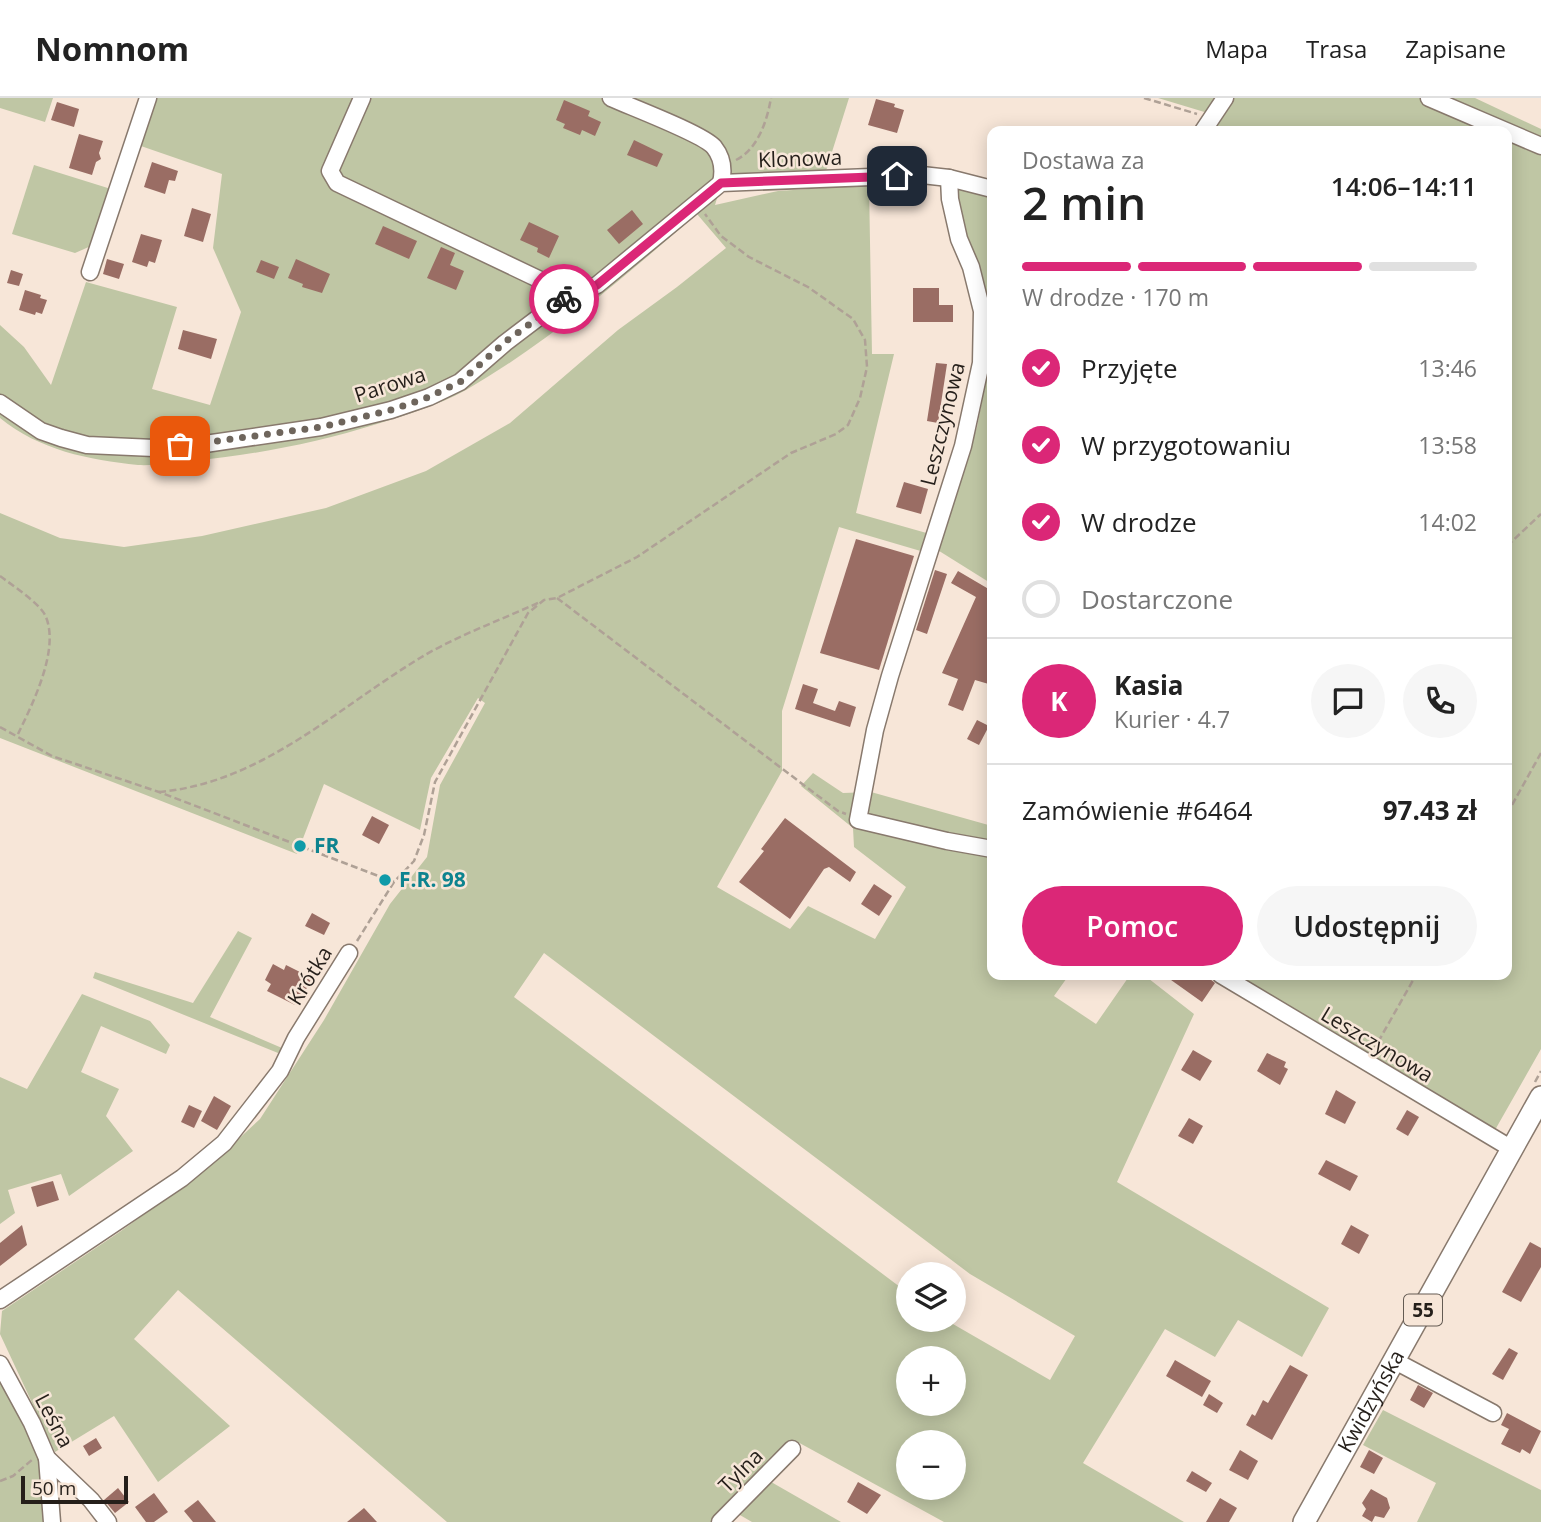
<!DOCTYPE html>
<html lang="pl">
<head>
<meta charset="utf-8">
<style>
	body { margin:0; font-family:"Open Sans",sans-serif; background:#f6f6f6; color:#222; height:100vh; display:flex; flex-direction:column; font-size:26px; white-space:nowrap }
	* { box-sizing:border-box; margin:0 }
	p { font-size:23px; color:#767676 }
	.icon { flex:none; width:38px; height:38px; fill:none; stroke:currentColor; stroke-width:2; stroke-linecap:round; stroke-linejoin:round }
	.map { position:relative; flex:1; overflow:hidden }
	.drawer { position:absolute; left:987px; top:28px; width:525px; height:854px; display:flex; flex-direction:column; background:#fff; border-radius:14px; box-shadow:0 4px 18px #0003 }
	.drawer>* { flex:none }
	.fabs { position:absolute; left:896px; top:1164px; display:grid; gap:14px }
	.fabs a { display:grid; place-items:center; width:70px; height:70px; border-radius:50%; background:#fff; box-shadow:0 4px 18px #0003; font-size:35px }
	.scale { position:absolute; left:21px; bottom:18px; width:107px; box-sizing:border-box; padding-left:7px; border:4px solid #251f1a; border-top:0; font-size:19px; line-height:24px; white-space:nowrap; color:#251f1a; -webkit-text-stroke:5px #f7e6d8; paint-order:stroke }
	.pin { position:absolute; display:grid; place-items:center; width:60px; height:60px; color:#fff; margin:-30px; border-radius:14px; box-shadow:0 4px 10px #0006 }
	.courier { position:absolute; display:grid; place-items:center; width:70px; height:70px; margin:-35px; border:5px solid #db2777; border-radius:50%; background:#fff; color:#222; box-shadow:0 2px 9px #0007 }
	.headline em { font-style:normal; font-weight:600 }
	.headline div { display:flex; flex-direction:column-reverse }
	.headline { display:flex; align-items:center; justify-content:space-between; height:119px; padding:0 35px }
	h1 { font-size:46px; font-weight:600; line-height:52px }
	.bar { display:grid; grid-template-columns:repeat(4,1fr); gap:10px 7px; align-content:center; height:84px; padding:0 35px }
	.bar i { height:9px; border-radius:5px; background:#e0e0e0 }
	.bar .current { background:#db2777 }
	.bar p { grid-column:span 4 }
	.line { display:flex; align-items:center; gap:18px; padding:0 35px; border-top:2px solid #e0e0e0 }
	.line div { flex:1 }
	.round { display:grid; place-items:center; flex:none; width:74px; height:74px; border-radius:37px; background:#f6f6f6 }
	ol { padding:0 35px; list-style:none }
	li { display:flex; align-items:center; gap:21px; height:77px }
	li p { margin-inline-start:auto }
	li .icon { padding:7px; border-radius:50%; background:#db2777; color:#fff; stroke-width:4 }
	li:last-child { color:#767676 }
	li i { width:38px; height:38px; border:4px solid #e0e0e0; border-radius:50% }
	.action { display:flex; gap:14px; margin-top:auto; padding:14px 35px }
	.action a { flex:1; height:80px; border-radius:42px; background:#db2777; color:#fff; font-size:28px; font-weight:600; line-height:80px; text-align:center }
	.action a+a { background:#f6f6f6; color:#222 }
	header { display:flex; align-items:center; gap:42px; box-sizing:border-box; height:98px; padding:0 35px; background:#fff; border-bottom:2px solid #e0e0e0 }
	header strong { font-size:33px }
	nav { display:flex; gap:38px; margin-inline-start:auto; font-size:24px }
	.map>svg:first-child { display:block }
	.green { fill:#bfc6a4; fill-rule:evenodd }
	.building { fill:#9a6d64 }
	.lines { fill:none; stroke-linecap:round; stroke-linejoin:round }
	.minor-casing { stroke:#88796d; stroke-width:19 }
	.major-casing { stroke:#88796d; stroke-width:24 }
	.path { stroke:#afa196; stroke-width:2.5; stroke-dasharray:7 3.5; stroke-linecap:butt }
	.minor { stroke:#fff; stroke-width:16 }
	.major { stroke:#fff; stroke-width:21 }
	.done { stroke:#6e655c; stroke-width:7; stroke-dasharray:0 12.6 }
	.route { stroke:#db2777; stroke-width:9 }
	.culture-dot { fill:#0f9aa8; stroke:#f7e6d8; stroke-width:2.5 }
	.labels { text-anchor:middle; stroke-width:5; stroke-linejoin:round; paint-order:stroke }
	.shield { fill:#f7e6d8; stroke:#645b53; stroke-width:2 }
	.shield-label { font-size:19px; font-weight:bold; fill:#251f1a }
	.street-label { font-size:21px; fill:#251f1a; stroke:#f7e6d8 }
	.culture-label { font-size:21px; font-weight:bold; fill:#0d838f; stroke:#f7e6d8; text-anchor:start }
</style>
</head>
<body>
<header>
<strong>Nomnom</strong>
<nav><a>Mapa</a><a>Trasa</a><a>Zapisane</a></nav>
</header>
<div class="map">
<svg width="1541" height="1424" viewBox="0 0 1541 1424">
	<rect width="100%" height="100%" fill="#f7e6d8"/>
	<g class="green">
		<polygon points="0,0 53,0 45,24 0,10"/>
		<path d="M154 0H849L826 73 744 78 725 74 715 107 778 93 869 87 872 256H894L856 415 930 436 924 454 839 429 782 613V673L717 789 790 831 808 808 875 841 906 789 854 749 853 730 801 688 813 675 843 695 871 694 992 728V877H1069L1054 898 1096 926 1130 877H1144L1194 916 1117 1084 1329 1210 1302 1259 1238 1222 1215 1259 1165 1231 1083 1365 1184 1424H944L794 1342 759 1377 841 1424H752L726 1409 711 1424H447L178 1192 134 1241 230 1328 158 1384 114 1318 55 1354 0 1236 2 1213 121 1133 204 1073 260 1021 324 922 390 806 427 759 440 687 485 605 478 600 431 680 420 732 324 686 297 756 0 640V415L60 440 124 449 202 438 326 410 426 373 510 325 618 232 677 189 726 150 697 116C624 179 549 244 466 292 438 307 407 317 377 326 316 345 254 357 191 363 174 364 155 368 138 367 89 362 39 352 0 320V227L24 249 51 287 86 184 177 209 152 291 210 307 241 214 213 150 222 76 138 47ZM544 855 970 1176 1075 1238 1050 1282 946 1222H908V1195L514 899ZM908 1260H954V1306H908ZM908 1344H954V1390H908Z"/>
		<polygon points="1158,0 1475,0 1541,31 1541,951 1495,1032 1231,877 1507,877 1507,33 1215,33 1221,19"/>
		<polygon points="34,67 111,91 91,148 75,155 12,136"/>
		<polygon points="954,87 992,97 992,486 936,451 977,329 982,303 988,247"/>
		<polygon points="238,833 252,840 210,919 282,950 278,955 93,880 95,874 193,905"/>
		<polygon points="82,896 150,923 170,947 166,956 101,928 81,974 119,991 106,1018 133,1053 69,1098 61,1076 8,1092 15,1115 0,1126 0,979 27,991"/>
		<polygon points="0,1274 41,1363 44,1424 0,1424"/>
		<polygon points="1383,1312 1541,1392 1541,1424 1417,1424 1436,1385 1363,1347"/>
	</g>
	<g class="building">
		<polygon points="876,1 895,6 894,9 904,12 897,35 868,27"/>
		<polygon points="564,2 590,13 588,18 601,24 595,38 582,32 580,37 563,30 565,26 556,22"/>
		<polygon points="57,4 79,11 74,29 51,22"/>
		<polygon points="79,36 103,43 99,55 101,61 96,64 92,77 69,70"/>
		<polygon points="634,42 663,56 657,69 627,57"/>
		<polygon points="152,64 178,73 175,83 169,82 165,96 144,89"/>
		<polygon points="192,110 211,116 203,144 184,138"/>
		<polygon points="632,112 643,126 619,146 607,132"/>
		<polygon points="529,124 559,138 549,160 537,154 538,150 520,142"/>
		<polygon points="383,128 417,143 409,161 375,146"/>
		<polygon points="141,136 162,142 155,165 149,163 147,169 132,164"/>
		<polygon points="441,149 455,155 450,167 464,173 456,192 427,180"/>
		<polygon points="107,161 124,166 119,181 103,176"/>
		<polygon points="296,161 330,176 322,195 302,189 303,186 288,180"/>
		<polygon points="261,162 279,169 274,181 256,174"/>
		<polygon points="11,172 23,176 19,188 7,185"/>
		<polygon points="913,190 939,190 939,207 953,207 953,224 913,224"/>
		<polygon points="25,192 41,197 40,200 47,202 42,216 36,214 35,217 19,212"/>
		<polygon points="183,232 217,241 211,261 178,251"/>
		<polygon points="936,265 947,266 938,325 927,323"/>
		<polygon points="904,384 928,391 921,416 896,409"/>
		<polygon points="856,441 914,458 879,572 820,555"/>
		<polygon points="935,472 947,476 927,536 916,532"/>
		<polygon points="958,473 992,493 992,587 975,582 963,613 948,607 958,581 942,575 976,499 951,485"/>
		<polygon points="803,586 818,591 813,605 835,613 839,603 856,609 850,629 795,611"/>
		<polygon points="977,622 989,628 979,647 967,641"/>
		<polygon points="372,718 389,727 379,746 362,737"/>
		<polygon points="785,720 856,774 850,784 829,769 824,771 790,821 739,784 764,753 761,751"/>
		<polygon points="874,786 892,798 879,818 861,806"/>
		<polygon points="312,815 330,825 324,837 305,828"/>
		<polygon points="273,866 284,872 286,867 312,880 301,901 299,900 295,907 267,893 271,886 265,882"/>
		<polygon points="1164,877 1205,877 1215,885 1202,904"/>
		<polygon points="1193,952 1212,963 1200,983 1181,972"/>
		<polygon points="1267,955 1286,964 1284,969 1288,971 1280,987 1257,973"/>
		<polygon points="1336,992 1356,1004 1345,1026 1325,1016"/>
		<polygon points="214,998 231,1008 217,1032 201,1023"/>
		<polygon points="189,1007 202,1013 194,1030 181,1024"/>
		<polygon points="1407,1012 1419,1019 1408,1038 1396,1031"/>
		<polygon points="1189,1020 1203,1028 1193,1046 1178,1038"/>
		<polygon points="1326,1062 1358,1078 1350,1093 1318,1076"/>
		<polygon points="53,1083 59,1102 37,1109 31,1089"/>
		<polygon points="22,1127 27,1147 0,1168 0,1145"/>
		<polygon points="1351,1127 1369,1137 1359,1156 1341,1146"/>
		<polygon points="1530,1144 1541,1150 1541,1169 1521,1204 1502,1194"/>
		<polygon points="1509,1250 1518,1255 1503,1282 1492,1276"/>
		<polygon points="1175,1262 1211,1283 1202,1299 1166,1278"/>
		<polygon points="1290,1267 1308,1277 1272,1342 1246,1327 1252,1316 1255,1318 1263,1302 1268,1305"/>
		<polygon points="1418,1287 1433,1295 1424,1310 1410,1302"/>
		<polygon points="1209,1296 1223,1305 1217,1315 1203,1307"/>
		<polygon points="1507,1315 1541,1333 1530,1356 1522,1351 1520,1355 1501,1346 1509,1331 1501,1327"/>
		<polygon points="96,1340 102,1350 89,1358 83,1348"/>
		<polygon points="1240,1352 1258,1363 1248,1382 1229,1372"/>
		<polygon points="1369,1352 1383,1360 1374,1376 1360,1369"/>
		<polygon points="1192,1373 1212,1385 1206,1394 1186,1383"/>
		<polygon points="858,1384 881,1397 867,1416 847,1404"/>
		<polygon points="118,1390 129,1404 115,1415 104,1402"/>
		<polygon points="1371,1391 1387,1400 1390,1410 1384,1420 1375,1418 1372,1424 1362,1418 1366,1411 1362,1405"/>
		<polygon points="154,1395 168,1414 154,1424 146,1424 135,1409"/>
		<polygon points="1220,1400 1237,1410 1229,1424 1206,1424"/>
		<polygon points="198,1402 216,1424 193,1424 184,1413"/>
		<polygon points="364,1410 377,1424 347,1424"/>
	</g>
	<g class="lines">
		<defs>
			<g id="minor">
				<polyline points="362,0 330,73 337,85 553,188 567,199"/>
				<path d="M611 0C631 9 703 36 714 49 722 59 724 72 721 85"/>
				<polyline points="1429,0 1541,48"/>
				<polyline points="1203,33 1225,0"/>
				<polyline points="949,80 950,101 959,141 971,169 982,213 981,265 963,348 890,578 875,632 858,722 947,743 992,751"/>
				<polyline points="90,174 148,0"/>
				<polyline points="0,305 41,333 61,340 87,347 154,350 205,346 321,329 391,312 429,299 460,284 505,245 559,204 597,187 721,85 922,77 949,80 992,91"/>
				<polyline points="1221,877 1512,1051"/>
				<polyline points="0,1202 182,1080 224,1045 280,973 296,940 349,855"/>
				<polyline points="1395,1263 1493,1315"/>
				<polyline points="0,1266 32,1325 47,1360 91,1402 108,1424"/>
				<polyline points="47,1360 52,1424"/>
				<polyline points="720,1424 792,1351"/>
			</g>
			<g id="major">
				<path id="s1" d="M1304 1424 1541 999"/>
			</g>
		</defs>
		<use href="#minor" class="minor-casing"/>
		<use href="#major" class="major-casing"/>
		<g class="path">
			<polyline points="1144,0 1197,16"/>
			<path d="M736 62C758 51 767 23 771 0"/>
			<polyline points="1507,448 1541,416"/>
			<path d="M0 478C12 487 39 505 45 517 61 550 32 607 18 636"/>
			<polyline points="557,500 838,713 846,716"/>
			<polyline points="0,629 52,658 159,694 394,784"/>
			<path d="M159 694C261 685 336 611 420 560 456 538 501 522 540 504"/>
			<polyline points="1507,716 1541,655"/>
			<polyline points="357,843 394,784 414,763 424,737 435,684 528,515 544,502 557,500 637,459 791,355 836,336 848,327 860,300 867,269 865,242 853,221 808,189 749,159 721,138 705,116"/>
			<polyline points="1373,953 1416,877"/>
			<polyline points="1535,984 1541,973"/>
			<polyline points="0,1383 13,1378 33,1361"/>
		</g>
		<use href="#minor" class="minor"/>
		<use href="#major" class="major"/>
	</g>
	<g class="lines">
		<polyline class="done" points="180,348 321,329 391,312 429,299 460,284 505,244 564,201"/>
		<polyline class="route" points="564,201 597,187 721,85 897,78"/>
	</g>
	<g class="culture-dot">
		<circle cx="300" cy="748" r="7"/>
		<circle cx="385" cy="782" r="7"/>
	</g>
	<g class="labels">
		<rect class="shield" x="1404" y="1196.5" width="38" height="31" rx="5"/>
		<g class="shield-label">
			<text x="1423" y="1219">55</text>
		</g>
		<g class="street-label">
			<text transform="translate(800 61) rotate(-2)" y="7">Klonowa</text>
			<text transform="translate(390 287) rotate(-18)" y="7">Parowa</text>
			<text transform="translate(943 326) rotate(-76)" y="7">Leszczynowa</text>
			<text transform="translate(310 878) rotate(-58)" y="7">Krótka</text>
			<text transform="translate(1377 947) rotate(31)" y="7">Leszczynowa</text>
			<text dy="7" stroke="none"><textPath href="#s1" startOffset="138">Kwidzyńska</textPath></text>
			<text transform="translate(54 1323) rotate(62)" y="7">Leśna</text>
			<text transform="translate(741 1373) rotate(-45)" y="7">Tylna</text>
		</g>
		<g class="culture-label">
			<text x="314" y="755">FR</text>
			<text x="399" y="789">F.R. 98</text>
		</g>
	</g>
</svg>
<div class="fabs">
<a><svg class="icon" aria-label="layers" viewBox="0 0 24 24"><path d="M12 4l9 5-9 5-9-5zM3 14l9 5 9-5"/></svg></a>
<a>+</a>
<a>−</a>
</div>
<div class="scale">50 m</div>
<div class="pin" style="left:180px;top:348px;background:#ea580c"><svg class="icon" aria-label="bag" viewBox="0 0 24 24"><path d="M5 8h14l-1 12H6zM9 8a3 3 0 0 1 6 0"/></svg></div>
<div class="pin" style="left:897px;top:78px;background:#1f2937"><svg class="icon" aria-label="home" viewBox="0 0 24 24"><path d="M3 11l9-7 9 7M6 9v11h12V9"/></svg></div>
<div class="courier" style="left:564px;top:201px"><svg class="icon" aria-label="bike" viewBox="0 0 24 24"><circle cx="6" cy="16" r="4"/><circle cx="18" cy="16" r="4"/><path d="M6 16l4-8h5l3 8M10 8l3 8H6M13 5h3"/></svg></div>
<section class="drawer">
<div class="headline"><div><h1>2 min</h1><p>Dostawa za</p></div><em>14:06–14:11</em></div>
<div class="bar"><i class="current"></i><i class="current"></i><i class="current"></i><i></i><p>W drodze · 170 m</p></div>
<ol>
<li><svg class="icon" aria-label="check" viewBox="0 0 24 24"><path d="M5 12l5 5 9-10"/></svg>Przyjęte<p>13:46</p></li>
<li><svg class="icon" aria-label="check" viewBox="0 0 24 24"><path d="M5 12l5 5 9-10"/></svg>W przygotowaniu<p>13:58</p></li>
<li><svg class="icon" aria-label="check" viewBox="0 0 24 24"><path d="M5 12l5 5 9-10"/></svg>W drodze<p>14:02</p></li>
<li><i></i>Dostarczone</li>
</ol>
<div class="line" style="height:126px"><b class="round" style="background:#db2777;color:#fff">K</b><div><b>Kasia</b><p>Kurier · 4.7</p></div><a class="round"><svg class="icon" aria-label="chat" viewBox="0 0 24 24"><path d="M4 5h16v11H9l-5 4z"/></svg></a><a class="round"><svg class="icon" aria-label="phone" viewBox="0 0 24 24"><path d="M5 4h4l2 5-3 2q2 4 5 5l2-3 5 2v4C11 20 4 13 5 4z"/></svg></a></div>
<div class="line" style="height:91px"><div>Zamówienie #6464</div><b>97.43 zł</b></div>
<div class="action"><a>Pomoc</a><a>Udostępnij</a></div>
</section>
</div>
</body>
</html>
